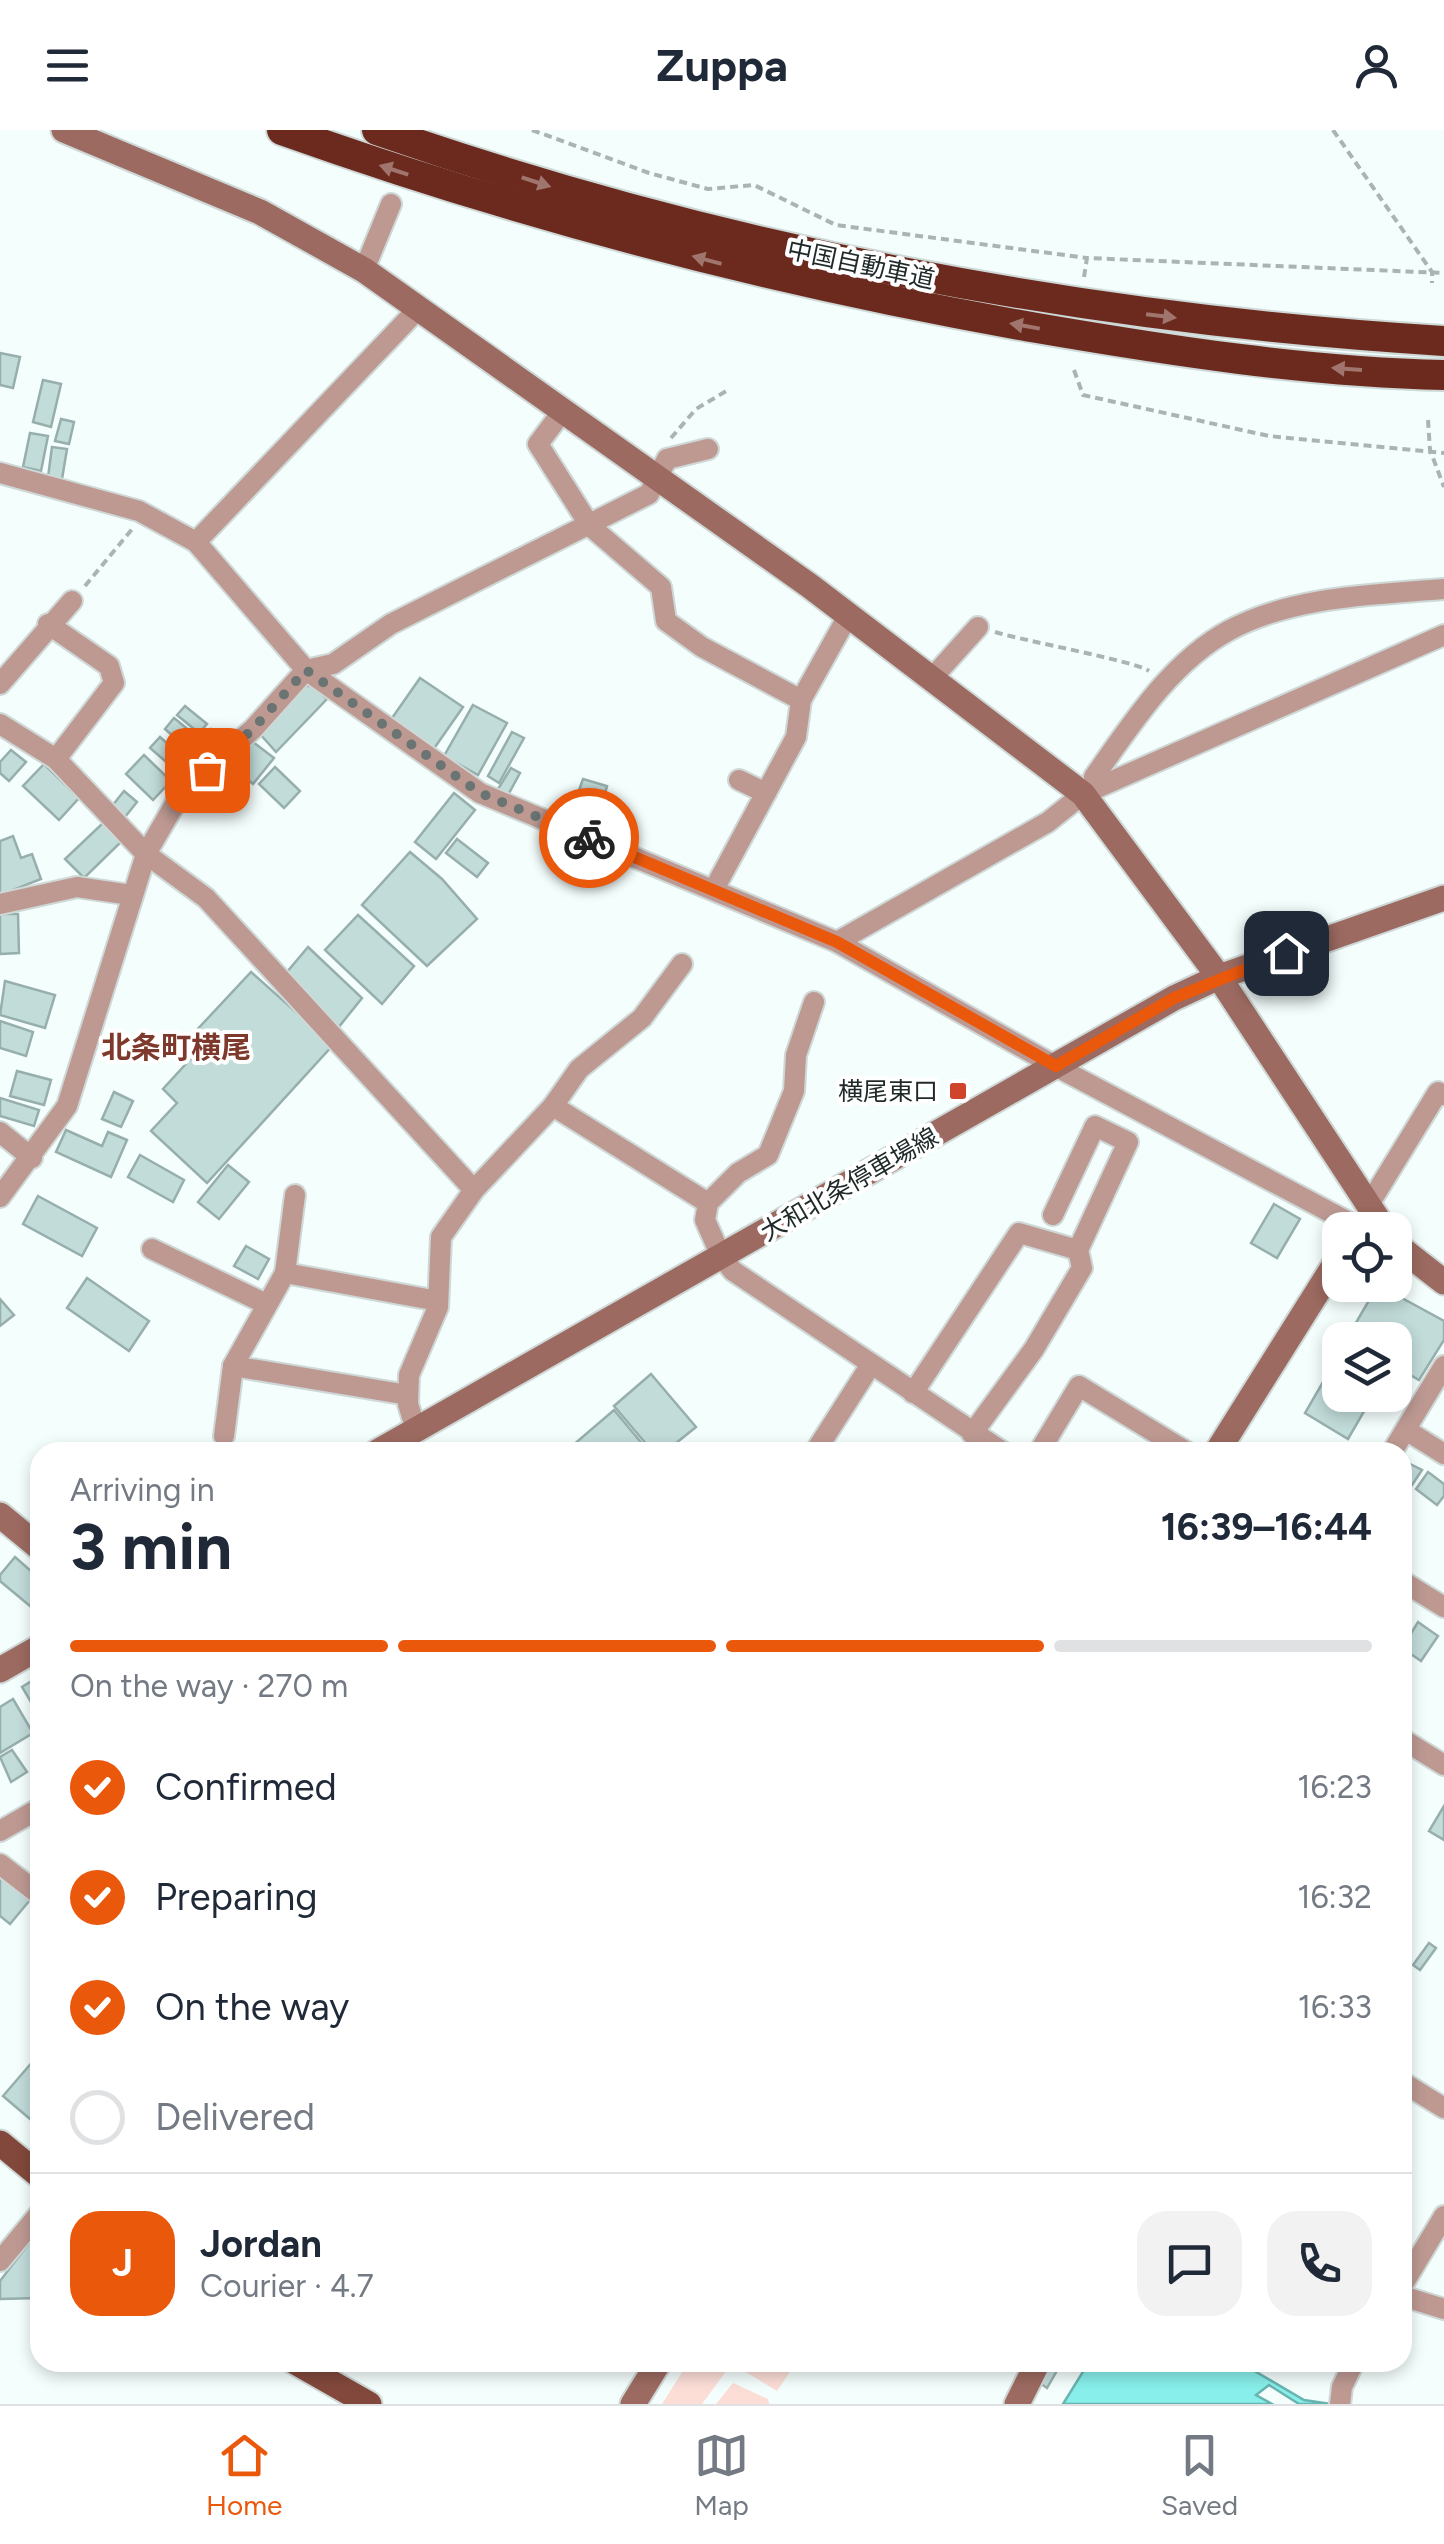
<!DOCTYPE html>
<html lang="en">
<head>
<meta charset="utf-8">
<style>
	body { margin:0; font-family:Figtree,"Noto Sans JP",sans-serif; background:#f2f2f3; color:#1f2937; height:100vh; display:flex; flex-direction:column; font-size:38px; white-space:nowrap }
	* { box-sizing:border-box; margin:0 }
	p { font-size:32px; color:#747a83 }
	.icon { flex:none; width:55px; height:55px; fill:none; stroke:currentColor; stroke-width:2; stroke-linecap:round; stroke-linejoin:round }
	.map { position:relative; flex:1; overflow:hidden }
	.drawer { position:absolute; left:30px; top:1312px; width:1382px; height:930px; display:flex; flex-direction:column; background:#fff; border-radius:30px; box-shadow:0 5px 15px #0003 }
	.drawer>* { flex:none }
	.tools { position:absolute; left:1322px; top:1082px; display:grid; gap:20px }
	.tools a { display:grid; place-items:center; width:90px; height:90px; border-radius:20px; background:#fff; box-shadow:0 5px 15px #0003; font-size:50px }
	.pin { position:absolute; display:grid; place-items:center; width:85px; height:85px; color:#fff; margin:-42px; border-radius:20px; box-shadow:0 5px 15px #0006 }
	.courier { position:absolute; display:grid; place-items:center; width:100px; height:100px; margin:-50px; border:8px solid #ea580c; border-radius:50%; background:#fff; color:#222; box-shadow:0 2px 12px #0007 }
	.headline em { font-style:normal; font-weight:700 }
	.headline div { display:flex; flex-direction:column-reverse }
	.headline { display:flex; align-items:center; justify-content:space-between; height:170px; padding:0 40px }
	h1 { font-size:65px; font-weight:700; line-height:75px }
	.bar { display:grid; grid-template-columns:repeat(4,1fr); gap:15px 10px; align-content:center; height:120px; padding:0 40px }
	.bar i { height:12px; border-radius:8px; background:#e0e1e3 }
	.bar .active { background:#ea580c }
	.bar p { grid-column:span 4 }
	.line { display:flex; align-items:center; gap:25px; padding:0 40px; border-top:2px solid #e0e1e3 }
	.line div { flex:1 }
	.round { display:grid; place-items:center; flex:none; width:105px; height:105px; border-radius:30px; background:#f2f2f3 }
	ol { padding:0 40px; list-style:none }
	li { display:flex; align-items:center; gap:30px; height:110px }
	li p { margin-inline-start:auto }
	li .icon { padding:10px; border-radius:50%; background:#ea580c; color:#fff; stroke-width:4 }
	li:last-child { color:#747a83 }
	li i { width:55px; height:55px; border:5px solid #e0e1e3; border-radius:50% }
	header { display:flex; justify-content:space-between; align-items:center; height:130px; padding:0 40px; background:#fff; font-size:45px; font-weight:700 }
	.tab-bar { display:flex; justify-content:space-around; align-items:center; height:140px; border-top:2px solid #e0e1e3; background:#fff; font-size:28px; color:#747a83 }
	.tab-bar a { display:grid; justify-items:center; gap:5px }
	.tab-bar .active { color:#ea580c }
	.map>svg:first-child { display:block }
	.green { fill:#fcded7 }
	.water { fill:#88efea; stroke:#68b4b0; stroke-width:2.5 }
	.building { fill:#c2dcda; stroke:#96afad; stroke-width:2.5 }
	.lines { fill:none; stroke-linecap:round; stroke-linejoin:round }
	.street-casing { stroke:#ced8d7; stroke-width:24 }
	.secondary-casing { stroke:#ced8d7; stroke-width:29 }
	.primary-casing { stroke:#ced8d7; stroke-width:29 }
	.highway-casing { stroke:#ced8d7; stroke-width:34 }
	.path { stroke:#aab4b3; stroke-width:4; stroke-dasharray:8 5; stroke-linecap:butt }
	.street { stroke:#bd9992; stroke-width:20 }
	.secondary { stroke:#9c6a60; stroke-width:25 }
	.primary { stroke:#83483c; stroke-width:25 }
	.highway { stroke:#6c2a1e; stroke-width:30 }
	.oneway { fill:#9f756d }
	.done { stroke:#6a7473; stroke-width:10; stroke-dasharray:0 18 }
	.route { stroke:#ea580c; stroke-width:12 }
	.poi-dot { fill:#cf442a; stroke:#fff; stroke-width:4 }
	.labels { text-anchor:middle; stroke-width:8; stroke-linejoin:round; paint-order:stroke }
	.street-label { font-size:25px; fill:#1f2928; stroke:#fff }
	.poi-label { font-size:25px; fill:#1f2928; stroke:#fff; text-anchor:end }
	.quarter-label { font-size:30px; font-weight:bold; fill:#7f392c; stroke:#fff }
</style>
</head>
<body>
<header><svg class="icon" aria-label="menu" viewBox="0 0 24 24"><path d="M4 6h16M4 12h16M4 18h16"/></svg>Zuppa<svg class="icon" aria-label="person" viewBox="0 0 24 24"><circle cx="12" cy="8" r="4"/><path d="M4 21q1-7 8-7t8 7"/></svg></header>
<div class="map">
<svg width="1444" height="2274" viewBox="0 0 1444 2274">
	<rect width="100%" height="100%" fill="#f4fefd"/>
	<g class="green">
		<polygon points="688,2233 732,2233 702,2274 662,2274"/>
		<polygon points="747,2233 747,2232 796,2233 777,2261 744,2241"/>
		<polygon points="733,2253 768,2269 769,2274 716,2274"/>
	</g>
	<polygon class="water" points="1089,2232 1241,2233 1304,2270 1331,2274 1299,2274 1269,2255 1256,2265 1272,2274 1063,2274"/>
	<g class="building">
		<polygon points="0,223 20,227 13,258 0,255"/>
		<polygon points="43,250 61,254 51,297 33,292"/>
		<polygon points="61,289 74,292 69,314 55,311"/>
		<polygon points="30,303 48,306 41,341 23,337"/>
		<polygon points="52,317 67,319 62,349 48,347"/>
		<polygon points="420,548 463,577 433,620 390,591"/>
		<polygon points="304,556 314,556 327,569 276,622 260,604"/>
		<polygon points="473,575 507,593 478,645 444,626"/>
		<polygon points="185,576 207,594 199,603 177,585"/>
		<polygon points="174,588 201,610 211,599 220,608 200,630 165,599"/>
		<polygon points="512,602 524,608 499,653 488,646"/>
		<polygon points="160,607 188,632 179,643 150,618"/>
		<polygon points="253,612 274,628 253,654 233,637"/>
		<polygon points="11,620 26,632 9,651 0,643 0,632"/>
		<polygon points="144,625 171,651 153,670 126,644"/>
		<polygon points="44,634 79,668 59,690 23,656"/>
		<polygon points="275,637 300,661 284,678 259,654"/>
		<polygon points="511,638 520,643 508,665 498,659"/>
		<polygon points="583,649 607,656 603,671 578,663"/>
		<polygon points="124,661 137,672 125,687 112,676"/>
		<polygon points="454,663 475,680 436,729 415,712"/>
		<polygon points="582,676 612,683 608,700 578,692"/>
		<polygon points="104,692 122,711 84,748 65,729"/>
		<polygon points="13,706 21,728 32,724 41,749 0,765 0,711"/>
		<polygon points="457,709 488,733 477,747 446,723"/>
		<polygon points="410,722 442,749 477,789 427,836 362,775"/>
		<polygon points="0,784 18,784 19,823 0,824"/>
		<polygon points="358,785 414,836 382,874 325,820"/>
		<polygon points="308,817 362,868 338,898 287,842"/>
		<polygon points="251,842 333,915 207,1053 151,1001 177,973 163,959 205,913 194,903"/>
		<polygon points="5,851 55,865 45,898 0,885"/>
		<polygon points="0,891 33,902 26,926 0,918"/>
		<polygon points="17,941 51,950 44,975 10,966"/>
		<polygon points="114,962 133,971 121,997 102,989"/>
		<polygon points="0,968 39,980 34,996 0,986"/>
		<polygon points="66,1000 102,1016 108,1002 127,1010 111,1047 56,1022"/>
		<polygon points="140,1025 184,1050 173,1072 128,1047"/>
		<polygon points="228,1035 249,1052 219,1089 198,1072"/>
		<polygon points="38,1066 97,1098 82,1126 23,1094"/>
		<polygon points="1274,1074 1300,1089 1277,1128 1251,1113"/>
		<polygon points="246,1116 269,1129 258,1149 234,1136"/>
		<polygon points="87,1148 149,1191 129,1221 67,1178"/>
		<polygon points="1378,1155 1444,1191 1444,1210 1419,1250 1395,1236 1395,1210 1347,1208"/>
		<polygon points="0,1169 14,1185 0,1196"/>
		<polygon points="651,1244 696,1297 665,1322 653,1322 614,1276"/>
		<polygon points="1323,1252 1366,1278 1348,1309 1305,1283"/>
		<polygon points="614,1280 644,1316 636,1322 565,1322"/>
		<polygon points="1402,1330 1422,1340 1402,1370"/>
		<polygon points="1428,1342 1444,1354 1444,1366 1437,1375 1416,1359"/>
		<polygon points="15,1427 40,1449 40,1476 36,1481 0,1451 0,1445"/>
		<polygon points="1418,1492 1438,1506 1421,1531 1402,1518"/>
		<polygon points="40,1546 40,1587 22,1557"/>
		<polygon points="13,1569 33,1603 0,1623 0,1577"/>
		<polygon points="12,1620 27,1642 11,1652 0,1627"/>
		<polygon points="1444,1676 1444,1710 1429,1701"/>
		<polygon points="0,1746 30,1770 10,1794 0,1786"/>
		<polygon points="1429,1813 1436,1818 1420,1840 1413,1835"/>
		<polygon points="40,1923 40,1978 30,1989 3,1966"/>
		<polygon points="39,2100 40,2168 0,2169 0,2151"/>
		<polygon points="1048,2232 1062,2232 1047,2258 1037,2251"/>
	</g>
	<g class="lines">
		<defs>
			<g id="street">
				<polyline points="364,140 391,74"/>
				<polyline points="562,282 538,314 590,396 661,457 666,491 702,517 801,570"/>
				<polyline points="0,343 139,381 196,412 306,540 480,663 837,812 1055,936 1356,1096"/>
				<polyline points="196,412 417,180"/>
				<polyline points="48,494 109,536 114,553 56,629"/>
				<polyline points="934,546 978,497"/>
				<polyline points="0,554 72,471"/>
				<polyline points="0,594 56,629 146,724 206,768 474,1060"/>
				<polyline points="739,650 766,663"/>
				<path d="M1098 657 1094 647C1131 595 1170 533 1228 501 1292 466 1373 465 1444 459"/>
				<polyline points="719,750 796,607 801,570 849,484"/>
				<polyline points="0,774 77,757 131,765"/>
				<polyline points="837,812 1048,692 1083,664 1444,505"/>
				<polyline points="814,872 796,925 794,961 768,1025 738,1043 708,1073 705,1090 721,1126 733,1141 1003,1322"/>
				<polyline points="553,976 708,1073"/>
				<polyline points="0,1002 32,1028"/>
				<polyline points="0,1067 67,976 146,724 183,660 253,599 306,540 333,534 391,494 649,364 667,329 708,319"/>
				<polyline points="1368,1076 1438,962 1444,965"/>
				<polyline points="152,1119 264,1173"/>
				<polyline points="285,1143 295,1065"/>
				<polyline points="913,1263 1019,1103 1078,1120"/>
				<polyline points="408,1265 233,1236 285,1143 438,1171"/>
				<polyline points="416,1300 408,1274 409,1245 438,1177 441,1107 474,1060 553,976 579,939 642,888 682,834"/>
				<polyline points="1406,1300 1444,1324"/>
				<polyline points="972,1304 1034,1219 1082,1138 1078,1120 1128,1012 1095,996 1053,1085"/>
				<polyline points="224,1306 233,1236"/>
				<polyline points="815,1322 870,1236"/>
				<polyline points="1039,1322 1079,1256 1187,1322"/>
				<polyline points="1392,1322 1444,1236"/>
				<polyline points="1402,1451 1444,1477"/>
				<polyline points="1402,1609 1444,1635"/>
				<polyline points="0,1701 40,1678"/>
				<polyline points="0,1734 40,1765"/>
				<polyline points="1402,1952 1444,1978"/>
				<polyline points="0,2131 40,2083"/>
				<polyline points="1402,2156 1444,2086"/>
				<polyline points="1402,2166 1444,2179"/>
				<polyline points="1340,2274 1342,2257 1354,2232"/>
			</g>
			<g id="secondary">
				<polyline points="64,0 260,82 364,140 810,456 1083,664 1219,847 1385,1100"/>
				<polyline points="1395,1114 1444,1152"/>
				<polyline points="377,1322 1174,868 1219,847 1444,768"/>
				<polyline points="1217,1322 1340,1126"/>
				<polyline points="0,1385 40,1418"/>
				<polyline points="0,1540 40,1517"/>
				<polyline points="633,2274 659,2232"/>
				<polyline points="1017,2274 1038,2232"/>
			</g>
			<g id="primary">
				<polyline points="0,2013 40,2046"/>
				<polyline points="295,2232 369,2274"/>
			</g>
			<g id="highway">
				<path d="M282 0C529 88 779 153 1037 198 1171 221 1308 242 1444 245"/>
				<path d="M377 0C720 120 1082 189 1444 211"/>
			</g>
		</defs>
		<use href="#street" class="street-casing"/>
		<use href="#secondary" class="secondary-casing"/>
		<use href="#primary" class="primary-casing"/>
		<use href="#highway" class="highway-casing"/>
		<g class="path">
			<polyline points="532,0 649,43 708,59 754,55 836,95 1087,128"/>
			<polyline points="1333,0 1432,142 1432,153"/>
			<polyline points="1084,147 1087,128 1444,143"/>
			<polyline points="1074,240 1083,265 1269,306 1444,323"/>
			<polyline points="1428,290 1430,320 1444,357"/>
			<polyline points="671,308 696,279 728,260"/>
			<polyline points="85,456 133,398"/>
			<path d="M995 502C1024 511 1135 531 1149 541"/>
		</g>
		<use href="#street" class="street"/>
		<use href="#secondary" class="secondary"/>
		<use href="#primary" class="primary"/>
		<use href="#highway" class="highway"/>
	</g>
	<defs><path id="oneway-solid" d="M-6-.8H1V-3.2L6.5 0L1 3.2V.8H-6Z" transform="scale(2.5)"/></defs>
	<g class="oneway">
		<use href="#oneway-solid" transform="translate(394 40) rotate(-162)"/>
		<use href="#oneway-solid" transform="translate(536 52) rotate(18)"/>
		<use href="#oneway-solid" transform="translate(707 130) rotate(-165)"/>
		<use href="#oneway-solid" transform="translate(1161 186) rotate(7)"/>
		<use href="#oneway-solid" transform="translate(1025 196) rotate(-170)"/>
		<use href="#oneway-solid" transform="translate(1347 239) rotate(-176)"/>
	</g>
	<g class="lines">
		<polyline class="done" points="207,640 253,599 306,540 480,663 589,708"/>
		<polyline class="route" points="589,708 837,812 1056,936 1174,868 1286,823"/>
	</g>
	<rect class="poi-dot" x="948" y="951" width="20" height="20" rx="5"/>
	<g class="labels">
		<g class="street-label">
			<text transform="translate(861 134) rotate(12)" y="9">中国自動車道</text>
			<text transform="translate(849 1054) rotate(-30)" y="9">大和北条停車場線</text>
		</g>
		<g class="poi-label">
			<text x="938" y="970">横尾東口</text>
		</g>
		<g class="quarter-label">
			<text x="176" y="928">北条町横尾</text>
		</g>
	</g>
</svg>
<div class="tools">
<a><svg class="icon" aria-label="locate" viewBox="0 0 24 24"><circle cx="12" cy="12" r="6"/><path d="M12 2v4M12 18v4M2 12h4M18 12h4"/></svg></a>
<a><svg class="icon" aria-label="layers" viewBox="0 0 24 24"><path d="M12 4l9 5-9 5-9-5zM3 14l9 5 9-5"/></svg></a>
</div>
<div class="pin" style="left:207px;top:640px;background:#ea580c"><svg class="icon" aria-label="bag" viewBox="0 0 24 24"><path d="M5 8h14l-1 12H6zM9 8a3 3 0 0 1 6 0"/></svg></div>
<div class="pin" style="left:1286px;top:823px;background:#1f2937"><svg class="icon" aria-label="home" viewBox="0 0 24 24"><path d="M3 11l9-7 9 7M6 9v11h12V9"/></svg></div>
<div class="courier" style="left:589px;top:708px"><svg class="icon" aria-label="bike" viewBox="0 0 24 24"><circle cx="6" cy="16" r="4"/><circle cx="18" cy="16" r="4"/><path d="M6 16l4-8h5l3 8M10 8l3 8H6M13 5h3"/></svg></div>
<section class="drawer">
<div class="headline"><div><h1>3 min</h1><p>Arriving in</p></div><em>16:39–16:44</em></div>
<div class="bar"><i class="active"></i><i class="active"></i><i class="active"></i><i></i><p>On the way · 270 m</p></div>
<ol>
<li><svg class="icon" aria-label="check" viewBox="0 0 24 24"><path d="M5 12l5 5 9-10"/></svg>Confirmed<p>16:23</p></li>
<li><svg class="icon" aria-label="check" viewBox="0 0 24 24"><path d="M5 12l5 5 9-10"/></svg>Preparing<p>16:32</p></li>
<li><svg class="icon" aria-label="check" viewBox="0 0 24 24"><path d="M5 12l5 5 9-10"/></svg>On the way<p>16:33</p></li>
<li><i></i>Delivered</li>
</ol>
<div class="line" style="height:180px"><b class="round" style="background:#ea580c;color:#fff">J</b><div><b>Jordan</b><p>Courier · 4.7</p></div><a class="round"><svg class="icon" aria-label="chat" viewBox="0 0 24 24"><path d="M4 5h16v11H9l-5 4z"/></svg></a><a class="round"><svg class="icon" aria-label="phone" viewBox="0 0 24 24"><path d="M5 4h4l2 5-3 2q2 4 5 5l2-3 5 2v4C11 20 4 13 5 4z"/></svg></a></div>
</section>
</div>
<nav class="tab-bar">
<a class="active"><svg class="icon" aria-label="home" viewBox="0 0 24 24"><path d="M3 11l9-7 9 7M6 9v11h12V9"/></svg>Home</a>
<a><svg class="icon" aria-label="map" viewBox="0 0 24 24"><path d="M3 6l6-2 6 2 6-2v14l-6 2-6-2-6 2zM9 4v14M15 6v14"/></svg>Map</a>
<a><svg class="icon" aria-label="saved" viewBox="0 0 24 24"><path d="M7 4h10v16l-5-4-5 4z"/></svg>Saved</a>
</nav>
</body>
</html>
